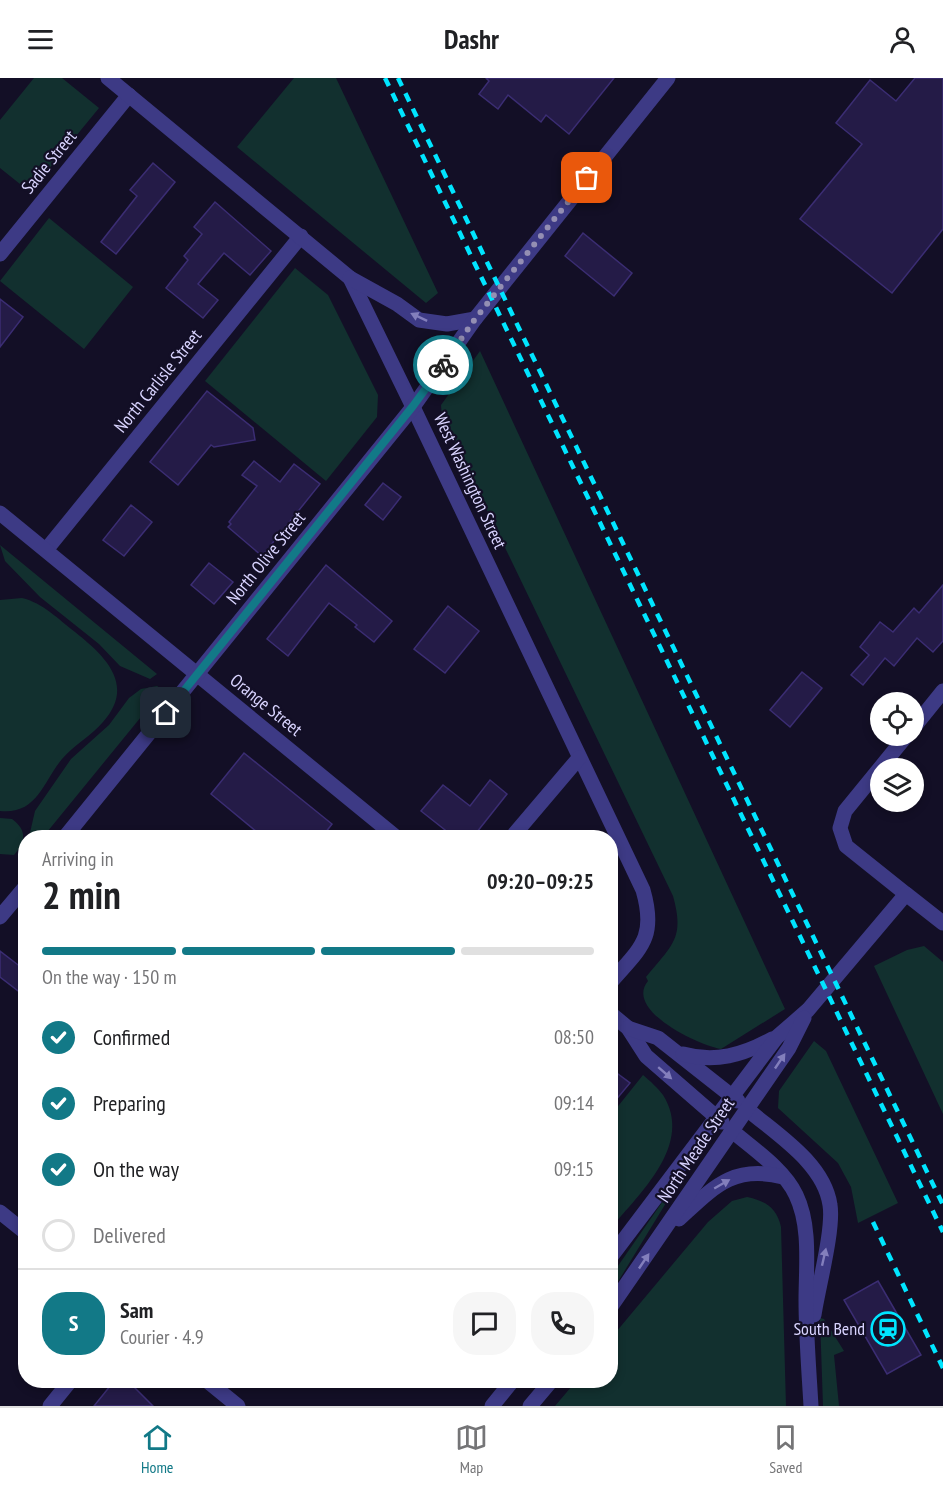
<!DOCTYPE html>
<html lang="en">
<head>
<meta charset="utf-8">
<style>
	body { margin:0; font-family:"PT Sans Narrow",sans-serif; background:#f6f6f6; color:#202124; height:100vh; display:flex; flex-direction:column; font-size:22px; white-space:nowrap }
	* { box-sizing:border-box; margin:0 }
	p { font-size:20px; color:#757577 }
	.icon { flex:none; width:33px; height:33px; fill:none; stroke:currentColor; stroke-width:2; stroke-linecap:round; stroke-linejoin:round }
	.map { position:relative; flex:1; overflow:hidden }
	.sheet { position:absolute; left:18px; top:752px; width:600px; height:558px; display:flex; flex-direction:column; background:#fff; border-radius:24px; box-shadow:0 3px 9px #0003 }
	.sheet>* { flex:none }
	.fabs { position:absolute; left:870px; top:614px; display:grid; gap:12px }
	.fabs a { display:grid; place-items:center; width:54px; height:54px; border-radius:50%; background:#fff; box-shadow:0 3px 9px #0003; font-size:30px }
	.pin { position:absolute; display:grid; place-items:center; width:51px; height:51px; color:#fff; margin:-26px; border-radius:12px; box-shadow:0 3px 9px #0006 }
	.courier { position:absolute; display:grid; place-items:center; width:60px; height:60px; margin:-30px; border:4px solid #127987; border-radius:50%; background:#fff; color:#222; box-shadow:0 2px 8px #0007 }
	.summary em { font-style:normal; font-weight:600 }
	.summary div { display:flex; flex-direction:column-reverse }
	.summary { display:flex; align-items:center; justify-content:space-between; height:102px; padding:0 24px }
	h1 { font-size:39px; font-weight:600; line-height:45px }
	.bar { display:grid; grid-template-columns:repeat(4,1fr); gap:9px 6px; align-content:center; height:72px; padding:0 24px }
	.bar i { height:8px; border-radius:4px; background:#e0e0e0 }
	.bar .current { background:#127987 }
	.bar p { grid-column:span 4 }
	.line { display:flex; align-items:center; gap:15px; padding:0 24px; border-top:2px solid #e0e0e0 }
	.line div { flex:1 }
	.round { display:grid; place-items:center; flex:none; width:63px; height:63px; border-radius:24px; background:#f6f6f6 }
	ol { padding:0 24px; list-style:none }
	li { display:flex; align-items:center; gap:18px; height:66px }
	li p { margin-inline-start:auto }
	li .icon { padding:6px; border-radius:50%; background:#127987; color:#fff; stroke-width:4 }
	li:last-child { color:#757577 }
	li i { width:33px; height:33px; border:3px solid #e0e0e0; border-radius:50% }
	header { display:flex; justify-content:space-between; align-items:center; height:78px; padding:0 24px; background:#fff; font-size:27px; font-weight:600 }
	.tab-bar { display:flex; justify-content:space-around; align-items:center; height:84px; border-top:2px solid #e0e0e0; background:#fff; font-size:16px; color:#757577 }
	.tab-bar a { display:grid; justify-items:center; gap:3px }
	.tab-bar .current { color:#127987 }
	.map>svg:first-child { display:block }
	.green { fill:#12302f }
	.building { fill:#241b47; stroke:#3b2d73; stroke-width:1.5 }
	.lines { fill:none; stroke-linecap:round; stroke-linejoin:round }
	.minor { stroke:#3d3a85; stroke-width:15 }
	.tertiary { stroke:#3d3a85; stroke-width:15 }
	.rail { stroke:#00e5ff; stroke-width:4.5; stroke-dasharray:9 8; stroke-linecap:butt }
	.oneway { fill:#837fbc }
	.done { stroke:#948fb3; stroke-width:6; stroke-dasharray:0 10.8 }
	.route { stroke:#127987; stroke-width:8 }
	.labels { text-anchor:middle; stroke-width:4.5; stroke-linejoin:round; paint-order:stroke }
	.street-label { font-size:18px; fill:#d9d4ff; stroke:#130f26 }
	.poi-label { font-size:18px; fill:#d9d4ff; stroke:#130f26; text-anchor:end }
</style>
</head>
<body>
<header><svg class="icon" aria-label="menu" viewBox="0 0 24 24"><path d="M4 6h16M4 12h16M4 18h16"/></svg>Dashr<svg class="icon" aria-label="person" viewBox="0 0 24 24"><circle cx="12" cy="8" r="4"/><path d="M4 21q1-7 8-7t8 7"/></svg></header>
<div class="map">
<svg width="943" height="1328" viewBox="0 0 943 1328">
	<rect width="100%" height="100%" fill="#130f26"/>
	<g class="green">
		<polygon points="34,0 62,0 99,30 30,114 0,90 0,42"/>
		<polygon points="294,0 336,0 438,215 426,225 237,69"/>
		<polygon points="49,140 133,209 84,271 0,203"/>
		<polygon points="295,190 328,217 378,317 377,339 326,403 205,303"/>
		<path d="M480 273 785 931 721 971C698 967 624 932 648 903L646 899C672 867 685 861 673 818L442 339 441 327Z"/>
		<polygon points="0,467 157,596 150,601 120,588 99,566 40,519 5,483"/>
		<path d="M22 520C43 525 58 541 75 554 105 578 136 607 103 644 91 658 74 667 62 681 43 704 37 737 0 733V522Z"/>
		<polygon points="157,608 163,612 43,759 29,759 35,733 71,681 109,647 129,620 141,611"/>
		<path d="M0 740 12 741C28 753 25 764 14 777L0 776Z"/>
		<polygon points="924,868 943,884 943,1036 874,888 907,872"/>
		<polygon points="814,963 826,973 898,1125 858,1145 851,1109 838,1085 778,1030 779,1013"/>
		<path d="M643 997C650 1003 658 1010 663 1017 694 1066 640 1115 611 1150V1037Z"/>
		<path d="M747 1119C766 1123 777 1130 781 1149L786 1328H555L577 1302H610L611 1260 708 1144 732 1123Z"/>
		<polygon points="663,1123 666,1125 611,1215 611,1198"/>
		<polygon points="820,1240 824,1241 844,1273 834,1277 839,1328 823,1328"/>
	</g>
	<g class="building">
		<polygon points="486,0 614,0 569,56 546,37 541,44 508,17 498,31 479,16 489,3"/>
		<polygon points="915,0 943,0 943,151 892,215 800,141 862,66 836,45 870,2 896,23"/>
		<polygon points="153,85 175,104 116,176 101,164 137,118 130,112"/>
		<polygon points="215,124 271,173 250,197 224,175 198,206 218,222 203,240 166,210 188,182 184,178 202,156 194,149"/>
		<polygon points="583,155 632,195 614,218 565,178"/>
		<polygon points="0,221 23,239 0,269"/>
		<polygon points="207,313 253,350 255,362 214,369 211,367 178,407 150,384"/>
		<polygon points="254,383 280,404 294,386 320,406 262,478 228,449 231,446 229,444 257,408 242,397"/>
		<polygon points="383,405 401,419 383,442 365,427"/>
		<polygon points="131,427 152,444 124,478 103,462"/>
		<polygon points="209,485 233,504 214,526 191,507"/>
		<polygon points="326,487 392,543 374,564 355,549 357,547 329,525 288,578 267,561"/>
		<polygon points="943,507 943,563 933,574 917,560 894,588 885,580 863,607 851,597 869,577 860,569 880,544 893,554 914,530 919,535"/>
		<polygon points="448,528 479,553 445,595 414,571"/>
		<polygon points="802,594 822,610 790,649 770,632"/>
		<polygon points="244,675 332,746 322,759 263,759 211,716"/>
		<polygon points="490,702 507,716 473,759 454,759 421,733 443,707 470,728"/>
		<polygon points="0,873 26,893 26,919 0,899"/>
		<polygon points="610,990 630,1005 610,1029"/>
		<polygon points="878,1203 921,1277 887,1296 844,1222"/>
		<polygon points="115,1302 127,1302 153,1328 94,1328"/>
	</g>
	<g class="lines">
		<g class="minor">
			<polyline points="0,176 129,17"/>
			<path d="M413 329 643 812C657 861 640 870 610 905"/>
			<polyline points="46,472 301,158"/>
			<polyline points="914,649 943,613"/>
			<polyline points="512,759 579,680"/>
			<polyline points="906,816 846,768 840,750 845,733 907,657"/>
			<path d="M747 1031C776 1056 824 1085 830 1127 834 1151 818 1210 814 1237"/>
			<path d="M731 1052C752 1070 784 1091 796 1117 811 1148 806 1189 806 1222 806 1257 809 1293 811 1328"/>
			<polyline points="0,1134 26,1155"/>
			<polyline points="206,1302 238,1328"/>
			<polyline points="50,1328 71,1302"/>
		</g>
		<g class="tertiary">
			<polyline points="108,0 350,200 413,329"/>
			<polyline points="350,200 397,226 419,242 447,246 475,241"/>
			<polyline points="0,435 396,759"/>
			<polyline points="65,759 413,329 475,241 668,0"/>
			<polyline points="0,839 26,808"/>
			<polyline points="610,935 628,950 646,978 722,1044"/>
			<polyline points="628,950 658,960 738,1023"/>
			<path d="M683 976C715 985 743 977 772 961"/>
			<path d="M679 1141C713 1110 733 1086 783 1099"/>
			<polyline points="610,1180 777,959 808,932 906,816 943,845"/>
			<polyline points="610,1230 789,970 804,940"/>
			<polyline points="492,1328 513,1302"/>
			<polyline points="530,1328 552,1302"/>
		</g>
		<g class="rail">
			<polyline points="385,0 943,1154"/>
			<polyline points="398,0 943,1127"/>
			<polyline points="873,1144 943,1290"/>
		</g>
	</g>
	<defs><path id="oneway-solid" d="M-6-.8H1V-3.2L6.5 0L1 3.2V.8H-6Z" transform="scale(1.5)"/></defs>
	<g class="oneway">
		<use href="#oneway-solid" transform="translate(419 239) rotate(-155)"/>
		<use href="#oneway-solid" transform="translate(780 983) rotate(-56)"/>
		<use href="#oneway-solid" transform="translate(665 995) rotate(41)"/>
		<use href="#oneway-solid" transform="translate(722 1106) rotate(-30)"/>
		<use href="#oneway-solid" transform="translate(824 1179) rotate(-77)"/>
		<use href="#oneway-solid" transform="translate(644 1183) rotate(-56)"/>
	</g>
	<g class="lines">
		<polyline class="done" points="443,287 475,241 587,100"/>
		<polyline class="route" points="166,635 413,328 443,287"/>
	</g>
	<defs>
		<symbol id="station-ring" viewBox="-11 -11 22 22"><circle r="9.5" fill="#130f26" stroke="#00e5ff" stroke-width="1.5"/><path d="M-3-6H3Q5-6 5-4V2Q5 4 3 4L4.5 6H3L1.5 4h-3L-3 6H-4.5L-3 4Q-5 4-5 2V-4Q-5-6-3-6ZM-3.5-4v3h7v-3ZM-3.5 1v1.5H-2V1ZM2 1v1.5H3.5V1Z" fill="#00e5ff"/></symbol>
	</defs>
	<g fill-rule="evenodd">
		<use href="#station-ring" x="869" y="1232" width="38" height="38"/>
	</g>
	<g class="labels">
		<g class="street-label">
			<text transform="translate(49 84) rotate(-51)" y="6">Sadie Street</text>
			<text transform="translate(158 303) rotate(-51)" y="6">North Carlisle Street</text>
			<text transform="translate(470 403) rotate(65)" y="6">West Washington Street</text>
			<text transform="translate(266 480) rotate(-51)" y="6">North Olive Street</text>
			<text transform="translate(266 627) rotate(39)" y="6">Orange Street</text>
			<text transform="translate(696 1072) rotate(-56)" y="6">North Meade Street</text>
		</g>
		<g class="poi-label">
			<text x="865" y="1257">South Bend</text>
		</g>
	</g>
</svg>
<div class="fabs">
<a><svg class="icon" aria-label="locate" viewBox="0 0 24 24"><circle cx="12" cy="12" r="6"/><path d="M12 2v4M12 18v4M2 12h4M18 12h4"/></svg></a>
<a><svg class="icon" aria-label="layers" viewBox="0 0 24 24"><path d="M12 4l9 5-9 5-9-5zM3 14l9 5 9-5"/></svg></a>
</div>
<div class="pin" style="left:587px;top:100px;background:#ea580c"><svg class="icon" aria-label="bag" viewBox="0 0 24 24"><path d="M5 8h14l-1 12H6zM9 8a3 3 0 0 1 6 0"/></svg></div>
<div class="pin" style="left:166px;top:635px;background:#1f2937"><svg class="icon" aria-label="home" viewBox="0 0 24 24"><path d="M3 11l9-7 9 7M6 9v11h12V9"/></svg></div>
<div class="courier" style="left:443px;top:287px"><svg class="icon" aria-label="bike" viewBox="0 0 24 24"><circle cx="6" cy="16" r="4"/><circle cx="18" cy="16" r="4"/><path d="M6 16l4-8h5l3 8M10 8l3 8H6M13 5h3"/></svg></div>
<section class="sheet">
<div class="summary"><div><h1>2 min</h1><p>Arriving in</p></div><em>09:20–09:25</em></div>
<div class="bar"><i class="current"></i><i class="current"></i><i class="current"></i><i></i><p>On the way · 150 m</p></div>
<ol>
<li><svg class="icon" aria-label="check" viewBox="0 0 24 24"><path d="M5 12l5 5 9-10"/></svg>Confirmed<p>08:50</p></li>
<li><svg class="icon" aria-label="check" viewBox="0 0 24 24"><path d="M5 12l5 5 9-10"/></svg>Preparing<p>09:14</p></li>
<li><svg class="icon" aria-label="check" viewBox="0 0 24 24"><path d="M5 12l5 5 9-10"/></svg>On the way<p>09:15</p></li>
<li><i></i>Delivered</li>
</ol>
<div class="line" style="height:108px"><b class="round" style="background:#127987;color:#fff">S</b><div><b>Sam</b><p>Courier · 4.9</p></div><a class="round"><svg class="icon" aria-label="chat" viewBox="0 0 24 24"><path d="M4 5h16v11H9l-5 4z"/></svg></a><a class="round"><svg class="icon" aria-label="phone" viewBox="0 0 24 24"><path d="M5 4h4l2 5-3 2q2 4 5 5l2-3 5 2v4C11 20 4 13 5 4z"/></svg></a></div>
</section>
</div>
<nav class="tab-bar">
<a class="current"><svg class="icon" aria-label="home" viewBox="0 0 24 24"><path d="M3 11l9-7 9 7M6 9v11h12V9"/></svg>Home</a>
<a><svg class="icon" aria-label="map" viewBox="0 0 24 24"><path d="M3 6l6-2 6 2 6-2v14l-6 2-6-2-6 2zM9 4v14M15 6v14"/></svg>Map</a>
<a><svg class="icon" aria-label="saved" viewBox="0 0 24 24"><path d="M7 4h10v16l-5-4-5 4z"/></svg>Saved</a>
</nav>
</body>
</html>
